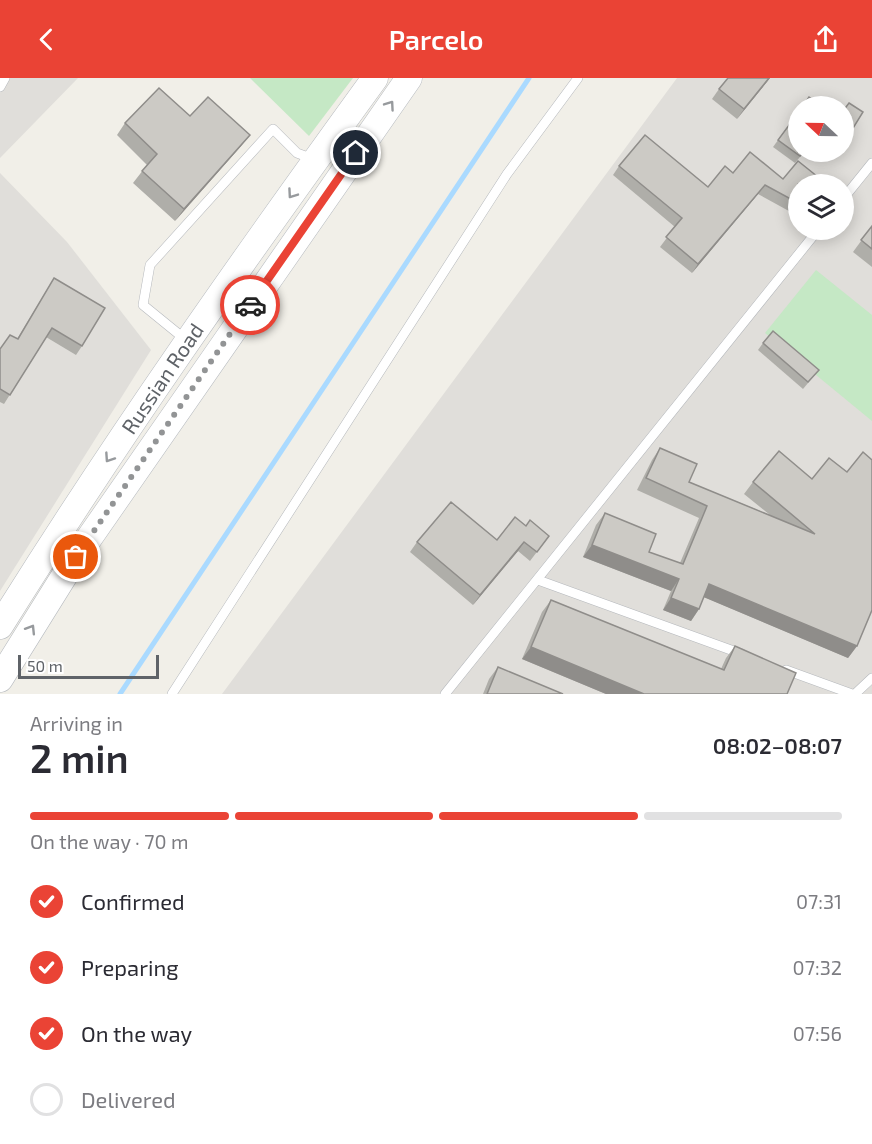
<!DOCTYPE html>
<html lang="en">
<head>
<meta charset="utf-8">
<style>
	body { margin:0; font-family:"Exo 2",sans-serif; background:#f2f2f3; color:#2b2b33; height:100vh; display:flex; flex-direction:column; font-size:22px; white-space:nowrap }
	* { box-sizing:border-box; margin:0 }
	p { font-size:20px; color:#7c7c81 }
	.icon { flex:none; width:33px; height:33px; fill:none; stroke:currentColor; stroke-width:2; stroke-linecap:round; stroke-linejoin:round }
	.map { position:relative; height:616px; overflow:hidden }
	.sheet { display:flex; flex-direction:column; background:#fff; flex:1 }
	.sheet>* { flex:none }
	.needle { width:39px; rotate:292deg }
	.fabs { position:absolute; left:788px; top:18px; display:grid; gap:12px }
	.fabs a { display:grid; place-items:center; width:66px; height:66px; border-radius:50%; background:#fff; box-shadow:0 3px 15px #0003; font-size:30px }
	.scale { position:absolute; left:18px; bottom:15px; width:141px; box-sizing:border-box; padding-left:6px; border:3px solid #5f6368; border-top:0; font-size:16px; line-height:21px; white-space:nowrap; color:#5f6368; -webkit-text-stroke:4px #fff; paint-order:stroke }
	.pin { position:absolute; display:grid; place-items:center; width:51px; height:51px; color:#fff; margin:-26px; border:3px solid #fff; border-radius:50%; box-shadow:0 2px 6px #0007 }
	.courier { position:absolute; display:grid; place-items:center; width:60px; height:60px; margin:-30px; border:4px solid #ea4335; border-radius:50%; background:#fff; color:#222; box-shadow:0 2px 8px #0007 }
	.head em { font-style:normal; font-weight:600 }
	.head div { display:flex; flex-direction:column-reverse }
	.head { display:flex; align-items:center; justify-content:space-between; height:102px; padding:0 30px }
	h1 { font-size:39px; font-weight:600; line-height:45px }
	.bar { display:grid; grid-template-columns:repeat(4,1fr); gap:9px 6px; align-content:center; height:72px; padding:0 30px }
	.bar i { height:8px; border-radius:4px; background:#e1e1e2 }
	.bar .selected { background:#ea4335 }
	.bar p { grid-column:span 4 }
	ol { padding:0 30px; list-style:none }
	li { display:flex; align-items:center; gap:18px; height:66px }
	li p { margin-inline-start:auto }
	li .icon { padding:6px; border-radius:50%; background:#ea4335; color:#fff; stroke-width:4 }
	li:last-child { color:#7c7c81 }
	li i { width:33px; height:33px; border:3px solid #e1e1e2; border-radius:50% }
	header { display:flex; justify-content:space-between; align-items:center; height:78px; padding:0 30px; background:#ea4335; color:#fff; font-size:27px; font-weight:600 }
	.map>svg:first-child { display:block }
	.industrial { fill:#e0deda; fill-rule:evenodd }
	.green { fill:#c5e8c5 }
	.lines { fill:none; stroke-linecap:round; stroke-linejoin:round }
	.stream { stroke:#aadaff; stroke-width:5 }
	.service-casing { stroke:#b5b8bc; stroke-width:10 }
	.secondary-casing { stroke:#b6babf; stroke-width:27 }
	.service { stroke:#fff; stroke-width:9 }
	.secondary { stroke:#fff; stroke-width:26 }
	.wall { fill:#afaea9 }
	.shaded-wall { fill:#8f8d8a }
	.building { fill:#cccac5; stroke:#8f8d8a; stroke-width:1.5 }
	.oneway { stroke:#979a9d }
	.done { stroke:#929495; stroke-width:6; stroke-dasharray:0 10.8 }
	.route { stroke:#ea4335; stroke-width:8 }
	.labels { text-anchor:middle; stroke-width:4.5; stroke-linejoin:round; paint-order:stroke }
	.street-label { font-size:21px; fill:#5f6368; stroke:#fff }
</style>
</head>
<body>
<header><svg class="icon" aria-label="back" viewBox="0 0 24 24"><path d="M15 5l-7 7 7 7"/></svg>Parcelo<svg class="icon" aria-label="share" viewBox="0 0 24 24"><path d="M12 15V3M7 8l5-5 5 5M5 13v7h14v-7"/></svg></header>
<div class="map">
<svg width="872" height="616" viewBox="0 0 872 616">
	<rect width="100%" height="100%" fill="#f1efe8"/>
	<g class="industrial">
		<polygon points="0,0 78,0 0,80"/>
		<path d="M677 0H872V616H222ZM798 28H843V74H798ZM798 106H843V152H798Z"/>
		<polygon points="0,95 67,164 151,272 0,513"/>
	</g>
	<g class="green">
		<polygon points="250,0 353,0 309,58"/>
		<polygon points="816,192 872,237 872,343 765,255"/>
	</g>
	<g class="lines">
		<polyline class="stream" points="120,616 529,0"/>
		<defs>
			<g id="service">
				<polyline points="0,9 5,0"/>
				<polyline points="843,121 872,85"/>
				<polyline points="186,262 143,227 150,187 273,51 297,75 313,81"/>
				<polyline points="538,502 742,576"/>
				<polyline points="786,592 852,616"/>
				<polyline points="172,616 507,96 578,0"/>
				<polyline points="445,616 818,152"/>
				<polyline points="855,616 872,600"/>
			</g>
			<g id="secondary">
				<path d="M0 548C117 360 245 179 375 0"/>
				<polyline points="0,601 76,479 409,0"/>
			</g>
		</defs>
		<use href="#service" class="service-casing"/>
		<use href="#secondary" class="secondary-casing"/>
		<use href="#service" class="service"/>
		<use href="#secondary" class="secondary"/>
	</g>
	<g class="wall">
		<polygon points="770,0 737,41 712,21 719,11"/>
		<polygon points="843,33 863,34 843,66"/>
		<polygon points="798,35 804,74 795,85 773,69"/>
		<polygon points="190,38 241,68 175,143 133,105 147,87 117,57 125,45"/>
		<polygon points="619,88 708,109 733,95 783,101 798,106 798,138 758,116 692,195 660,169 675,149 613,97"/>
		<polygon points="872,148 872,189 853,174"/>
		<polygon points="54,200 82,268 76,277 46,259 4,326 0,324 0,271 17,261"/>
		<polygon points="763,265 819,292 803,311 758,272"/>
		<polygon points="660,370 689,404 770,437 744,416 753,404 812,401 857,568 848,580 704,519 699,531 691,543 663,532 671,513 583,479 596,447 605,435 649,474 680,485 699,440 637,412 652,382"/>
		<polygon points="526,448 549,458 530,483 518,473 473,527 410,474 417,464 497,462"/>
		<polygon points="551,522 721,591 726,580 735,568 787,616 606,616 522,581 542,534"/>
		<polygon points="498,589 563,616 483,616 489,601"/>
	</g>
	<g class="shaded-wall">
		<polygon points="769,0 770,0 737,41 744,31"/>
		<polygon points="250,57 241,68 175,143 184,131"/>
		<polygon points="765,107 758,116 692,195 698,186"/>
		<polygon points="524,464 518,473 473,527 480,517"/>
		<polygon points="592,467 679,501 671,513 583,479"/>
		<polygon points="709,506 857,568 848,580 701,518"/>
		<polygon points="671,520 699,531 691,543 663,532"/>
		<polygon points="531,569 644,616 606,616 522,581"/>
	</g>
	<g class="building">
		<polygon points="728,0 769,0 744,31 719,11"/>
		<polygon points="159,10 190,38 208,19 250,57 184,131 142,93 157,76 125,45"/>
		<polygon points="809,19 822,28 803,28"/>
		<polygon points="849,25 863,34 847,60 843,57 843,33"/>
		<polygon points="798,35 798,74 804,74 800,78 778,62"/>
		<polygon points="645,57 708,109 725,88 733,95 750,74 783,101 798,83 823,103 820,106 798,106 798,125 765,107 698,186 666,159 682,140 619,88"/>
		<polygon points="872,148 872,171 861,162"/>
		<polygon points="54,200 105,230 82,268 52,250 10,317 0,311 0,271 10,257 18,261"/>
		<polygon points="773,253 819,292 808,304 763,265"/>
		<polygon points="660,370 697,386 689,404 815,456 753,404 779,373 812,401 829,380 847,394 863,374 872,382 872,532 857,568 709,506 699,531 671,520 679,501 592,467 605,435 656,456 649,474 683,486 707,428 646,400"/>
		<polygon points="451,424 497,462 515,439 526,448 530,442 549,458 537,474 524,464 480,517 417,464"/>
		<polygon points="551,522 724,592 735,568 796,595 787,616 644,616 531,569"/>
		<polygon points="498,589 563,616 487,616"/>
	</g>
	<defs><path id="oneway-chevron" d="M-2-3.5L2.5 0L-2 3.5" fill="none" stroke-width="1.6" stroke-linecap="round" stroke-linejoin="round" transform="scale(1.5)"/></defs>
	<g class="oneway">
		<use href="#oneway-chevron" transform="translate(390 27) rotate(-55)"/>
		<use href="#oneway-chevron" transform="translate(292 116) rotate(125)"/>
		<use href="#oneway-chevron" transform="translate(109 380) rotate(124)"/>
		<use href="#oneway-chevron" transform="translate(31 551) rotate(-58)"/>
	</g>
	<g class="lines">
		<polyline class="done" points="76,479 250,227"/>
		<polyline class="route" points="250,227 356,75"/>
	</g>
	<g class="labels">
		<g class="street-label">
			<text transform="translate(163 301) rotate(-56)" y="7">Russian Road</text>
		</g>
	</g>
</svg>
<div class="fabs">
<a><svg class="needle" viewBox="-14 -14 28 28"><path d="M0-13l5 13h-10z" fill="#e53935"/><path d="M0 13l5-13h-10z" fill="#7c7c81"/></svg></a>
<a><svg class="icon" aria-label="layers" viewBox="0 0 24 24"><path d="M12 4l9 5-9 5-9-5zM3 14l9 5 9-5"/></svg></a>
</div>
<div class="scale">50 m</div>
<div class="pin" style="left:76px;top:479px;background:#ea580c"><svg class="icon" aria-label="bag" viewBox="0 0 24 24"><path d="M5 8h14l-1 12H6zM9 8a3 3 0 0 1 6 0"/></svg></div>
<div class="pin" style="left:356px;top:75px;background:#1f2937"><svg class="icon" aria-label="home" viewBox="0 0 24 24"><path d="M3 11l9-7 9 7M6 9v11h12V9"/></svg></div>
<div class="courier" style="left:250px;top:227px"><svg class="icon" aria-label="car" viewBox="0 0 24 24"><path d="M5 17H2v-5l4-1 3-4h7l3 4 3 1v5h-3M9 17h6M6 11h13"/><circle cx="7" cy="17" r="2"/><circle cx="17" cy="17" r="2"/></svg></div>
</div>
<section class="sheet">
<div class="head"><div><h1>2 min</h1><p>Arriving in</p></div><em>08:02–08:07</em></div>
<div class="bar"><i class="selected"></i><i class="selected"></i><i class="selected"></i><i></i><p>On the way · 70 m</p></div>
<ol>
<li><svg class="icon" aria-label="check" viewBox="0 0 24 24"><path d="M5 12l5 5 9-10"/></svg>Confirmed<p>07:31</p></li>
<li><svg class="icon" aria-label="check" viewBox="0 0 24 24"><path d="M5 12l5 5 9-10"/></svg>Preparing<p>07:32</p></li>
<li><svg class="icon" aria-label="check" viewBox="0 0 24 24"><path d="M5 12l5 5 9-10"/></svg>On the way<p>07:56</p></li>
<li><i></i>Delivered</li>
</ol>
</section>
</body>
</html>
